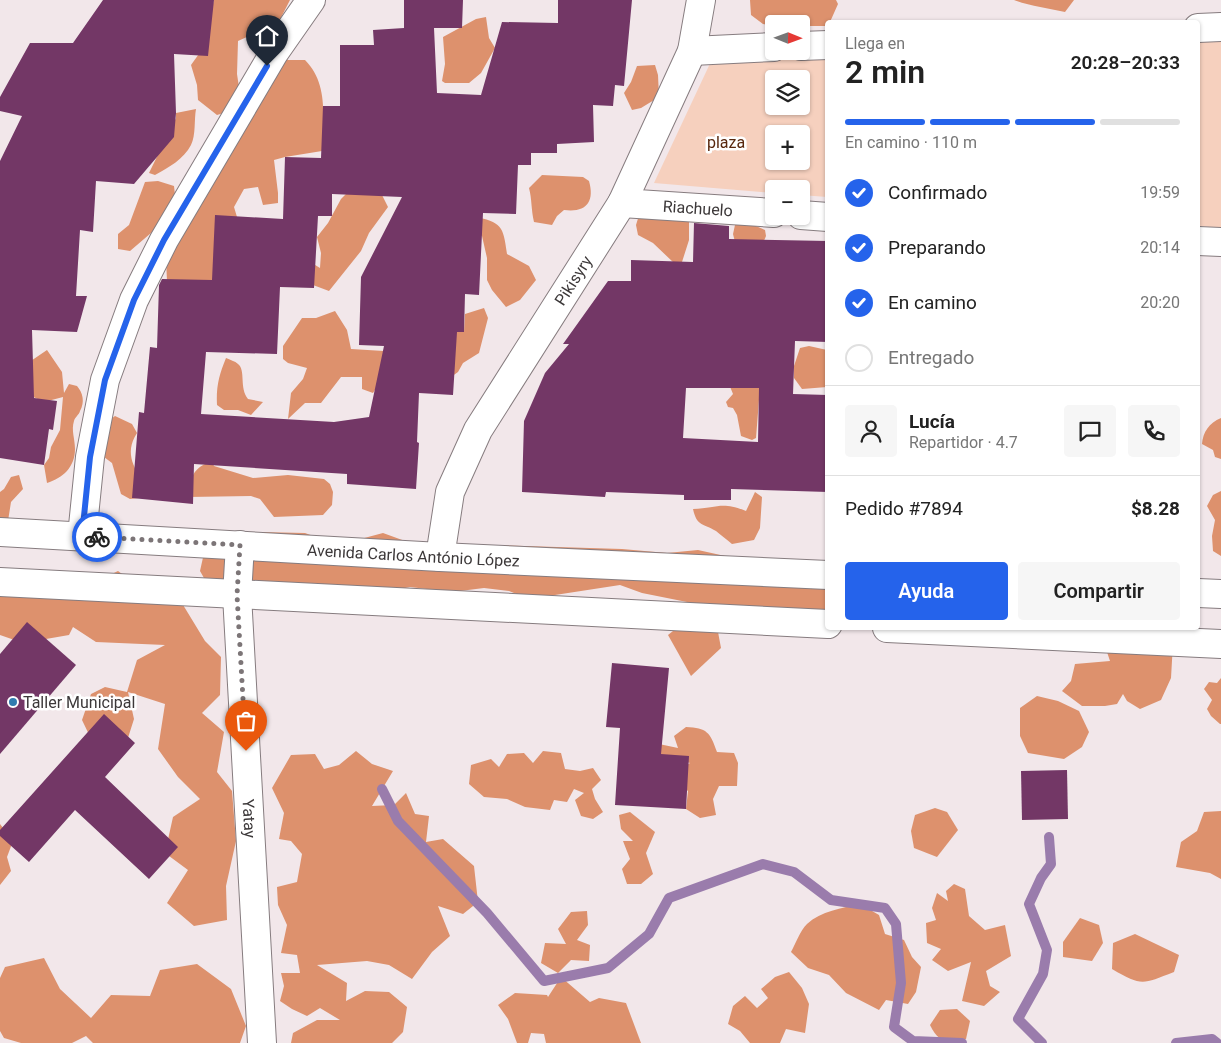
<!DOCTYPE html>
<html lang="es">
<head>
<meta charset="utf-8">
<style>
	body { margin:0; font-family:Roboto,sans-serif; background:#f6f6f6; color:#222; height:100vh; display:flex; flex-direction:column; font-size:19px; white-space:nowrap }
	* { box-sizing:border-box; margin:0 }
	p { font-size:16px; color:#767676 }
	.icon { flex:none; width:28px; height:28px; fill:none; stroke:currentColor; stroke-width:2; stroke-linecap:round; stroke-linejoin:round }
	.map { position:relative; flex:1; overflow:hidden }
	.panel { position:absolute; left:825px; top:20px; width:375px; height:610px; display:flex; flex-direction:column; background:#fff; border-radius:5px; box-shadow:0 1px 4px #0004 }
	.panel>* { flex:none }
	.needle { width:32px; rotate:91deg }
	.fabs { position:absolute; left:765px; top:15px; display:grid; gap:10px }
	.fabs a { display:grid; place-items:center; width:45px; height:45px; border-radius:5px; background:#fff; box-shadow:0 1px 4px #0004; font-size:25px }
	.pin { position:absolute; display:grid; place-items:center; width:42px; height:42px; color:#fff; margin:-51px -21px; border-radius:50% 50% 50% 0; rotate:-45deg; box-shadow:0 0 5px #0007 }
	.pin .icon { rotate:45deg }
	.courier { position:absolute; display:grid; place-items:center; width:50px; height:50px; margin:-25px; border:4px solid #2563eb; border-radius:50%; background:#fff; color:#222; box-shadow:0 1px 6px #0007 }
	.head em { font-style:normal; font-weight:600 }
	.head div { display:flex; flex-direction:column-reverse }
	.head { display:flex; align-items:center; justify-content:space-between; height:85px; padding:0 20px }
	h1 { font-size:32px; font-weight:600; line-height:38px }
	.bar { display:grid; grid-template-columns:repeat(4,1fr); gap:8px 5px; align-content:center; height:60px; padding:0 20px }
	.bar i { height:6px; border-radius:4px; background:#e0e0e0 }
	.bar .current { background:#2563eb }
	.bar p { grid-column:span 4 }
	.line { display:flex; align-items:center; gap:12px; padding:0 20px; border-top:1px solid #e0e0e0 }
	.line div { flex:1 }
	.round { display:grid; place-items:center; flex:none; width:52px; height:52px; border-radius:5px; background:#f6f6f6 }
	ol { padding:0 20px; list-style:none }
	li { display:flex; align-items:center; gap:15px; height:55px }
	li p { margin-inline-start:auto }
	li .icon { padding:5px; border-radius:50%; background:#2563eb; color:#fff; stroke-width:4 }
	li:last-child { color:#767676 }
	li i { width:28px; height:28px; border:2px solid #e0e0e0; border-radius:50% }
	.action { display:flex; gap:10px; margin-top:auto; padding:10px 20px }
	.action a { flex:1; height:58px; border-radius:5px; background:#2563eb; color:#fff; font-size:20px; font-weight:600; line-height:58px; text-align:center }
	.action a+a { background:#f6f6f6; color:#222 }
	.map>svg:first-child { display:block }
	.green { fill:#f6d0be; fill-rule:evenodd }
	.forest { fill:#dd916d }
	.lines { fill:none; stroke-linecap:round; stroke-linejoin:round }
	.stream { stroke:#9a7cac; stroke-width:10 }
	.building { fill:#733766; fill-rule:evenodd }
	.minor-casing { stroke:#867c7f; stroke-width:30 }
	.secondary-casing { stroke:#867c7f; stroke-width:30 }
	.minor { stroke:#fff; stroke-width:28 }
	.secondary { stroke:#fff; stroke-width:28 }
	.done { stroke:#7c7577; stroke-width:5; stroke-dasharray:0 9 }
	.route { stroke:#2563eb; stroke-width:6 }
	.poi-dot { fill:#2f7caf; stroke:#fff; stroke-width:2 }
	.labels { text-anchor:middle; stroke-width:5; stroke-linejoin:round; paint-order:stroke }
	.park-label { font-size:16px; fill:#58270d; stroke:#fff }
	.street-label { font-size:16px; fill:#3c3839; stroke:#fff }
	.poi-label { font-size:16px; fill:#3c3839; stroke:#fff; text-anchor:start }
</style>
</head>
<body>
<div class="map">
<svg width="1221" height="1043" viewBox="0 0 1221 1043">
	<rect width="100%" height="100%" fill="#f2e7ea"/>
	<g class="green">
		<polygon points="1221,36 1221,228 1198,226 1198,37"/>
		<path d="M827 51V197L801 195V189H774V193L654 183 714 55ZM774 79H801V106H774ZM774 134H801V161H774Z"/>
	</g>
	<g class="forest">
		<polygon points="214,0 290,0 270,39 249,36 238,41 237,74 240,94 230,111 217,115 198,100 197,85 191,65 201,51"/>
		<polygon points="750,0 836,0 838,4 830,22 828,22 827,26 801,26 801,24 774,24 774,26 763,24 751,15"/>
		<path d="M1014 0H1074L1065 12C1048 8 1030 6 1014 0Z"/>
		<polygon points="486,17 489,38 495,48 481,73 469,83 445,83 442,81 445,64 443,37 476,19"/>
		<path d="M274 53 288 60H305C329 84 323 119 322 151L285 157 274 160 278 193V203L263 205 258 187 244 189 234 207 240 227 232 262 209 284 167 281 166 259Z"/>
		<polygon points="655,65 658,75 659,97 641,108 632,110 624,93 631,82 637,66"/>
		<path d="M196 109C194 120 196 135 191 145 184 159 168 168 155 175L149 173 176 118V113Z"/>
		<path d="M542 175 583 177 589 181C595 202 586 213 564 210L557 216 552 225 534 222C531 210 532 199 529 188Z"/>
		<polygon points="158,181 174,186 175,195 158,227 130,251 118,249 118,234 129,225 145,182"/>
		<polygon points="376,183 388,207 369,233 361,251 329,291 313,285 307,260 320,268 321,253 317,237 328,223 341,199 349,191"/>
		<polygon points="640,212 689,219 689,240 682,262 674,263 653,243 638,235 636,225"/>
		<path d="M473 216C502 223 503 225 507 254L529 266 536 280 520 300 506 307 492 290 487 280V258L482 236 468 230Z"/>
		<polygon points="744,221 765,230 766,236 761,248 735,242 733,234 735,225"/>
		<polygon points="484,308 488,318 479,353 463,363 458,372 451,377 437,332 464,332 465,314"/>
		<polygon points="335,311 347,330 351,349 384,351 384,376 373,393 362,389 362,377 341,377 321,403 305,403 288,419 291,393 303,379 307,368 288,363 283,359 283,346 302,318 316,318"/>
		<polygon points="764,336 756,438 752,440 741,436 737,415 733,408 728,407 726,402 733,394 727,379"/>
		<polygon points="809,346 827,350 827,387 802,389 794,378 794,366 800,348"/>
		<path d="M47 350 62 372 64 393 69 384 77 386C83 393 85 402 80 411 79 415 75 417 74 421 71 430 75 439 75 449 75 467 63 478 47 483L44 465 49 458 51 447 60 430 63 397 44 402 23 392 22 367Z"/>
		<path d="M226 358C230 360 235 361 238 364 246 370 239 388 248 399L263 402 251 415 238 410H224L217 405C216 387 219 375 226 358Z"/>
		<path d="M115 416 132 424 137 433C123 455 136 468 145 489L139 498 130 499 121 494 112 463 104 457 107 422Z"/>
		<path d="M1221 418V459L1215 457 1213 450 1202 444C1203 432 1209 423 1221 418Z"/>
		<path d="M212 462 214 466 253 478 288 475 324 479 330 484 333 492 332 505 323 515 274 517 260 499 251 496 188 497C188 481 194 465 212 462Z"/>
		<polygon points="19,475 23,489 11,502 8,521 0,519 0,492 4,489 11,477"/>
		<polygon points="1221,491 1221,556 1213,551 1212,536 1215,520 1207,506 1213,495"/>
		<path d="M755 492 762 497 760 528 754 540 732 544C727 540 721 535 716 531 703 523 697 527 693 509 717 508 722 501 746 511Z"/>
		<polygon points="259,532 305,533 338,545 383,533 427,549 496,545 622,549 667,553 698,550 725,556 757,566 827,566 827,616 711,609 692,603 642,593 620,585 529,599 509,591 484,588 452,592 410,587 375,594 223,586 204,578 200,571 204,553"/>
		<polygon points="118,571 149,594 177,595 205,641 221,657 220,695 202,713 224,732 217,772 232,791 236,841 226,886 227,920 194,926 167,903 188,870 165,853 173,817 200,799 178,777 158,749 165,704 128,692 134,719 127,741 95,747 82,720 91,694 105,687 127,692 137,660 165,645 96,642 73,627 69,635 23,643 0,635 0,582 78,590"/>
		<polygon points="688,619 716,621 721,648 691,676 668,635"/>
		<polygon points="1114,628 1190,628 1186,637 1173,643 1171,678 1161,700 1140,709 1127,701 1123,694 1117,704 1105,706 1082,706 1062,691 1071,681 1075,664 1110,661 1105,646"/>
		<polygon points="1221,678 1221,724 1220,724 1211,716 1207,709 1212,700 1204,689 1209,682 1217,683"/>
		<polygon points="1037,696 1058,701 1079,711 1089,732 1082,747 1064,759 1028,753 1020,736 1020,708"/>
		<path d="M686 727C707 728 710 732 717 752L734 753 738 763 737 786H719L713 799 716 815 700 818 686 809 688 791 682 786 679 770 690 763 675 758H656L659 744 678 748 674 736Z"/>
		<polygon points="356,751 372,764 393,771 372,806 394,805 406,793 415,814 429,816 426,842 443,839 474,866 478,902 463,914 438,906 450,936 432,952 412,979 389,965 367,961 317,965 347,983 346,1001 365,991 389,992 407,1007 403,1032 392,1043 291,1043 293,1033 317,1020 340,1020 320,1008 307,1016 292,1009 280,1001 284,986 281,973 300,973 297,955 281,953 287,925 278,905 277,887 297,882 302,854 291,841 279,839 284,813 272,788 291,755 315,754 324,769 339,765"/>
		<polygon points="543,751 561,753 565,769 580,771 593,768 601,780 592,789 595,799 603,812 593,819 581,816 575,800 584,793 574,789 567,802 554,800 550,810 525,807 507,799 484,797 469,784 471,765 491,759 499,767 507,754 524,753 533,763"/>
		<polygon points="935,808 947,812 958,830 937,857 914,848 911,831 915,815"/>
		<polygon points="1221,811 1221,879 1210,873 1176,867 1181,842 1197,831 1204,812"/>
		<polygon points="630,812 655,832 646,853 653,874 641,884 627,884 622,869 630,859 623,841 633,841 621,829 619,815"/>
		<polygon points="0,824 13,841 7,857 11,871 0,885"/>
		<polygon points="954,884 965,889 969,916 985,930 1005,925 1011,956 986,971 990,986 1000,992 984,1006 962,1001 971,962 948,971 932,960 941,949 927,943 926,923 936,920 932,908 937,893 948,901 946,891"/>
		<path d="M860 904 879 915 885 934 904 940 912 957 921 967 916 992 908 1004 886 1000 879 1010 846 993 829 975 808 968 791 952C796 943 800 931 807 924 821 911 842 908 860 904Z"/>
		<polygon points="587,911 588,925 577,940 590,945 589,961 571,960 558,973 541,963 545,943 566,944 558,929 571,912"/>
		<polygon points="1080,918 1099,925 1103,943 1092,961 1063,957 1063,942"/>
		<path d="M1135 934 1179 955 1174 972C1142 984 1143 987 1112 969L1113 943Z"/>
		<polygon points="44,958 60,989 91,1018 111,995 150,996 160,970 197,964 231,989 246,1026 240,1043 93,1043 86,1036 72,1043 21,1043 4,1038 0,1031 0,978 5,967"/>
		<polygon points="789,972 802,988 809,1004 805,1033 786,1029 780,1043 750,1043 740,1031 728,1024 733,1006 745,996 757,1008 768,998 761,989 775,977"/>
		<polygon points="561,977 590,1002 599,998 626,1003 641,1043 546,1043 544,1034 531,1033 528,1043 517,1043 508,1019 498,1005 515,993 547,995 548,997"/>
		<path d="M957 1009 970 1021 966 1039C946 1043 939 1043 930 1025L940 1010Z"/>
	</g>
	<g class="lines">
		<g class="stream">
			<polyline points="382,789 398,821 487,913 544,981 608,968 649,934 669,898 763,864 794,872 831,900 885,908 896,924 901,983 894,1027 913,1041 962,1043"/>
			<polyline points="1042,1043 1018,1019 1043,974 1047,950 1029,904 1041,878 1051,864 1049,837"/>
			<polyline points="1176,1043 1212,1039 1217,1043"/>
		</g>
	</g>
	<g class="building">
		<polygon points="103,0 214,0 208,56 174,54 176,113 174,137 134,184 96,181 93,232 80,230 76,296 87,296 77,332 32,330 34,398 57,401 53,430 49,429 44,465 0,458 0,161 22,116 0,111 0,97 30,43 73,43"/>
		<path d="M404 0H463L462 28H434L437 93 481 95 502 22 558 23V0H632L624 86 615 85 613 106 593 105 594 142 557 144V153H531V165H518L516 214 483 213 479 295 465 294 464 332H457L453 395 419 393 417 442 419 443 416 489 347 484V474L194 464 193 504 132 498 139 412 144 413 150 347 157 348 159 285 162 279 212 280 215 215 283 219 285 157 321 158 323 106H340V45H374L373 30 404 28ZM332 194 402 197 361 277 359 345 384 346 369 417 334 422 201 414 206 352 277 354 280 287 314 288 318 216H332Z"/>
		<path d="M694 223 729 226V239L828 241V342L795 341 793 394 828 395V492L731 489V500H684V495L606 492 605 497 522 492 524 421 545 373 569 344H563L608 281H631V260L693 262ZM686 388H759L758 442 683 438Z"/>
		<polygon points="27,622 76,665 0,754 0,654"/>
		<polygon points="612,663 669,668 661,754 689,756 686,809 615,805 620,728 606,727"/>
		<polygon points="104,714 135,743 105,777 178,847 149,879 75,810 29,862 0,836 0,830"/>
		<polygon points="1067,770 1068,819 1022,820 1021,771"/>
	</g>
	<g class="lines">
		<defs>
			<g id="minor">
				<polyline points="1198,28 1221,27"/>
				<polyline points="801,46 828,45"/>
				<polyline points="692,51 774,47"/>
				<path id="s1" d="M622 203 774 213"/>
				<polyline points="801,215 828,217"/>
				<polyline points="1198,241 1221,242"/>
				<polyline points="82,536 90,457 105,380 134,300 164,240 274,53 311,0"/>
				<path id="s2" d="M240 545 237 595 262 1043"/>
				<path id="s3" d="M440 557 450 492 478 430 622 203 692 51 701 0"/>
			</g>
			<g id="secondary">
				<path id="s4" d="M0 532 440 557 828 575"/>
				<polyline points="0,582 828,624"/>
				<polyline points="1198,593 1221,594"/>
				<polyline points="887,628 1221,644"/>
			</g>
		</defs>
		<use href="#minor" class="minor-casing"/>
		<use href="#secondary" class="secondary-casing"/>
		<use href="#minor" class="minor"/>
		<use href="#secondary" class="secondary"/>
	</g>
	<g class="lines">
		<polyline class="done" points="97,537 240,545 237,595 246,751"/>
		<polyline class="route" points="97,537 82,536 90,457 105,380 134,300 164,240 267,66"/>
	</g>
	<circle class="poi-dot" cx="13" cy="702" r="5"/>
	<g class="labels">
		<g class="park-label">
			<text x="726" y="148">plaza</text>
		</g>
		<g class="street-label">
			<text dy="6" stroke="none"><textPath href="#s1" startOffset="76">Riachuelo</textPath></text>
			<text dy="6" stroke="none"><textPath href="#s3" startOffset="311">Pikisyry</textPath></text>
			<text dy="6" stroke="none"><textPath href="#s4" startOffset="414">Avenida Carlos António López</textPath></text>
			<text dy="6" stroke="none"><textPath href="#s2" startOffset="274">Yatay</textPath></text>
		</g>
		<g class="poi-label">
			<text x="23" y="708">Taller Municipal</text>
		</g>
	</g>
</svg>
<div class="fabs">
<a><svg class="needle" viewBox="-14 -14 28 28"><path d="M0-13l5 13h-10z" fill="#e53935"/><path d="M0 13l5-13h-10z" fill="#767676"/></svg></a>
<a><svg class="icon" aria-label="layers" viewBox="0 0 24 24"><path d="M12 4l9 5-9 5-9-5zM3 14l9 5 9-5"/></svg></a>
<a>+</a>
<a>−</a>
</div>
<div class="pin" style="left:246px;top:751px;background:#ea580c"><svg class="icon" aria-label="bag" viewBox="0 0 24 24"><path d="M5 8h14l-1 12H6zM9 8a3 3 0 0 1 6 0"/></svg></div>
<div class="pin" style="left:267px;top:66px;background:#1f2937"><svg class="icon" aria-label="home" viewBox="0 0 24 24"><path d="M3 11l9-7 9 7M6 9v11h12V9"/></svg></div>
<div class="courier" style="left:97px;top:537px"><svg class="icon" aria-label="bike" viewBox="0 0 24 24"><circle cx="6" cy="16" r="4"/><circle cx="18" cy="16" r="4"/><path d="M6 16l4-8h5l3 8M10 8l3 8H6M13 5h3"/></svg></div>
<section class="panel">
<div class="head"><div><h1>2 min</h1><p>Llega en</p></div><em>20:28–20:33</em></div>
<div class="bar"><i class="current"></i><i class="current"></i><i class="current"></i><i></i><p>En camino · 110 m</p></div>
<ol>
<li><svg class="icon" aria-label="check" viewBox="0 0 24 24"><path d="M5 12l5 5 9-10"/></svg>Confirmado<p>19:59</p></li>
<li><svg class="icon" aria-label="check" viewBox="0 0 24 24"><path d="M5 12l5 5 9-10"/></svg>Preparando<p>20:14</p></li>
<li><svg class="icon" aria-label="check" viewBox="0 0 24 24"><path d="M5 12l5 5 9-10"/></svg>En camino<p>20:20</p></li>
<li><i></i>Entregado</li>
</ol>
<div class="line" style="height:90px"><a class="round"><svg class="icon" aria-label="person" viewBox="0 0 24 24"><circle cx="12" cy="8" r="4"/><path d="M4 21q1-7 8-7t8 7"/></svg></a><div><b>Lucía</b><p>Repartidor · 4.7</p></div><a class="round"><svg class="icon" aria-label="chat" viewBox="0 0 24 24"><path d="M4 5h16v11H9l-5 4z"/></svg></a><a class="round"><svg class="icon" aria-label="phone" viewBox="0 0 24 24"><path d="M5 4h4l2 5-3 2q2 4 5 5l2-3 5 2v4C11 20 4 13 5 4z"/></svg></a></div>
<div class="line" style="height:65px"><div>Pedido #7894</div><b>$8.28</b></div>
<div class="action"><a>Ayuda</a><a>Compartir</a></div>
</section>
</div>
</body>
</html>
